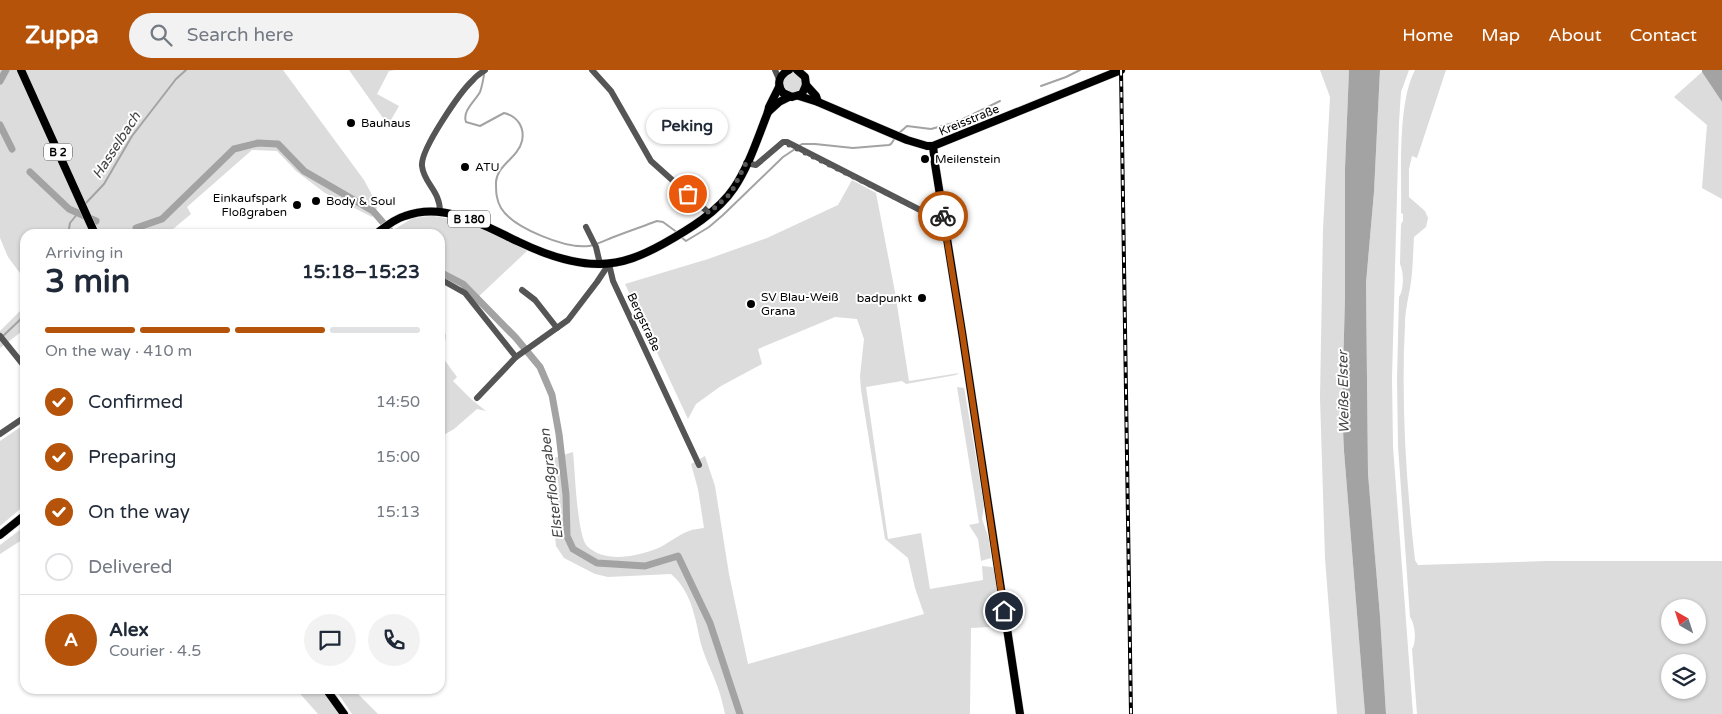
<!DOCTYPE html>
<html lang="en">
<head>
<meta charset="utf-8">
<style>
	body { margin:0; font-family:"Varela Round",sans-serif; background:#f2f2f3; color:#1f2937; height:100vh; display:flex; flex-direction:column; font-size:19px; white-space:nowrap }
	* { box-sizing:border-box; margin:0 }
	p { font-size:16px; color:#747a83 }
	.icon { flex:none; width:28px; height:28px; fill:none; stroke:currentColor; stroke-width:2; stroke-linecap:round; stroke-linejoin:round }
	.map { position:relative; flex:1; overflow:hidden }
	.sheet { position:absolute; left:20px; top:159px; width:425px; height:465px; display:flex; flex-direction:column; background:#fff; border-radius:15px; box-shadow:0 1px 4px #0004 }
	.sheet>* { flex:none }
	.needle { width:32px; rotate:321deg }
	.fabs { position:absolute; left:1661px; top:529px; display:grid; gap:10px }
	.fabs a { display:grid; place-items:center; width:45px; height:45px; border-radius:50%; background:#fff; box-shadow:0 1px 4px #0004; font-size:25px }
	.pin { position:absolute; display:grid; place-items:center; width:42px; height:42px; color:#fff; margin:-21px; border:2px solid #fff; border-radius:50%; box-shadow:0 1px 5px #0007 }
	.courier { position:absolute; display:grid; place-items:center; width:50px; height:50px; margin:-25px; border:4px solid #b45309; border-radius:50%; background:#fff; color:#222; box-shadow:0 1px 6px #0007 }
	.bubble { position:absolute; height:35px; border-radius:18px; background:#fff; box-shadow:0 1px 4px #0004; font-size:16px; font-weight:800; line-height:35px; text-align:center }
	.overview em { font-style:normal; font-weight:800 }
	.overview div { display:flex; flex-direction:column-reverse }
	.overview { display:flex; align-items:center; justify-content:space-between; height:85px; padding:0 25px }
	h1 { font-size:32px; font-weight:800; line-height:38px }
	.bar { display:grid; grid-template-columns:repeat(4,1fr); gap:8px 5px; align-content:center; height:60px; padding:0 25px }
	.bar i { height:6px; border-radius:4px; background:#e0e1e3 }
	.bar .selected { background:#b45309 }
	.bar p { grid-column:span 4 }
	.line { display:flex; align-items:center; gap:12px; padding:0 25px; border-top:1px solid #e0e1e3 }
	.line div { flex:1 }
	.round { display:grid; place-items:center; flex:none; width:52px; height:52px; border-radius:26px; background:#f2f2f3 }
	ol { padding:0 25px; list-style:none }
	li { display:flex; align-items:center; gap:15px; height:55px }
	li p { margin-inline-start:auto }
	li .icon { padding:5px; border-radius:50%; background:#b45309; color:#fff; stroke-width:4 }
	li:last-child { color:#747a83 }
	li i { width:28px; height:28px; border:2px solid #e0e1e3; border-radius:50% }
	header { display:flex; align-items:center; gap:30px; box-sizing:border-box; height:70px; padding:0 25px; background:#b45309; color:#fff }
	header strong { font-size:24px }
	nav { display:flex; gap:28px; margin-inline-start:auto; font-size:18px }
	.search { width:350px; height:45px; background:#f2f2f3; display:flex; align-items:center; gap:12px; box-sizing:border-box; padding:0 18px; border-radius:28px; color:#747a83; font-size:19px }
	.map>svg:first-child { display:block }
	.green { fill:#dcdcdc; fill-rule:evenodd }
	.water { fill:#a3a3a3 }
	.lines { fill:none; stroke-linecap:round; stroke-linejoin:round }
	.stream { stroke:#a3a3a3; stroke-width:2 }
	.canal { stroke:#a3a3a3; stroke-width:7 }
	.major-casing { stroke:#dbdbdb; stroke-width:9 }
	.minor { stroke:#555; stroke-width:6 }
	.major { stroke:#000; stroke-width:8 }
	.rail-casing { stroke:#000; stroke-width:4 }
	.rail { stroke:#fff; stroke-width:2; stroke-dasharray:5.5; stroke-linecap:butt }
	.done { stroke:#595959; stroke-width:5; stroke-dasharray:0 9 }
	.route { stroke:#b45309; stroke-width:6 }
	.poi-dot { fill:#000; stroke:#fff; stroke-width:2 }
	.labels { text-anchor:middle; stroke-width:4; stroke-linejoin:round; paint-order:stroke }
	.shield { fill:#fff; stroke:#4c4c4c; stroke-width:1 }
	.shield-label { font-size:11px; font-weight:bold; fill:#000 }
	.street-label { font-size:12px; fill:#000; stroke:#fff }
	.poi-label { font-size:12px; fill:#000; stroke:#fff; text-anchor:start }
	.water-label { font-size:14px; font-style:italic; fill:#444; stroke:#fff }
</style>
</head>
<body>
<header>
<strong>Zuppa</strong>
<div class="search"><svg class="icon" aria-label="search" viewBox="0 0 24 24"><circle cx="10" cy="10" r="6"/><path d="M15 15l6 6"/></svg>Search here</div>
<nav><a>Home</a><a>Map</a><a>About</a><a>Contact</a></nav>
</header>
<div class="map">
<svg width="1722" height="644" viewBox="0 0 1722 644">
	<rect width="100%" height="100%" fill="#fff"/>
	<g class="green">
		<polygon points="0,0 283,0 364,110 371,123 377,138 372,147 325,123 296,101 277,81 252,80 187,137 191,144 167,164 25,164 25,210 8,187 0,168"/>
		<polygon points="349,0 395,0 389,1 377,24 399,36 388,55"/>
		<polygon points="1320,0 1349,0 1345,98 1345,227 1342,338 1344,381 1365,644 1337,644 1325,488 1320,328 1323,159 1330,27"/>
		<polygon points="1380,0 1409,0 1401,22 1399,52 1392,308 1393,377 1413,644 1386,644 1380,546 1368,404 1366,213 1374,122"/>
		<path d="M1415 0H1446L1417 88 1412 86 1409 99V127L1425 141 1428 148 1426 157 1414 167C1413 182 1413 197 1411 212 1409 226 1405 240 1405 254 1401 332 1406 412 1415 490L1418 495 1547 491H1722V644H1417L1412 579C1417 571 1415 554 1410 547L1398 376 1397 308 1399 227C1404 220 1404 202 1400 194L1401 154 1403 151V144L1401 143C1402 104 1397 34 1415 0ZM1670 538H1698V565H1670ZM1698 592V620H1670V592Z"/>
		<polygon points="1702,2 1722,32 1722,129 1702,118 1707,55 1674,27"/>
		<circle cx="793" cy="13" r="10"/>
		<path d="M852 110 876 123 895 222 909 311 959 303 956 305 906 314 902 311 866 317 888 469 921 463 930 519 983 510 982 496 992 497 995 500 1003 554 989 557 971 558 970 644H725C723 635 721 626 718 618 713 603 705 589 701 574 695 548 692 522 671 504L608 507 595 504 564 488 556 476 554 458 559 418 554 388 573 382C575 399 577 466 587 476 604 493 635 487 656 479 667 475 677 465 689 461 693 459 699 459 704 458L698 419 691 394 705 386 715 416 729 504 748 594 924 544 915 518 908 488 885 469 861 320 860 306 864 269 857 249 835 247 758 279 762 294 721 316 696 334 688 349 625 214 708 189 767 168 838 135Z"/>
		<path d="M432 146C468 150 495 164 527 181L476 229 464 217 440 204V164L388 163 413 148Z"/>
		<polygon points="25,236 25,259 0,278 0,261"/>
		<polygon points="446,264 443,288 457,307 453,311 471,329 486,341 477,339 454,359 440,367 440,268"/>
		<polygon points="957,317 964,318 965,323 984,435 982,449 989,469 991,488 981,491 978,469 969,455 979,453"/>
		<polygon points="25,354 25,435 0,456 0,371"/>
		<polygon points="25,456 25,468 0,484 0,475"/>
		<polygon points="296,619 323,619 341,644 318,644"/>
		<polygon points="335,619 353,619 378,644 352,644"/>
	</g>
	<g class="water">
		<polygon points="1349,0 1380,0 1374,122 1366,213 1368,404 1380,546 1386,644 1365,644 1344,381 1342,338 1345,227 1345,98"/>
		<polygon points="1702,0 1722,0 1722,32 1702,2"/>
	</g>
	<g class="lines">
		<g class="stream">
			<path d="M484 5C483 10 482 17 480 22 475 31 462 41 466 52L480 56 504 43C517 46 525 57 522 71 518 88 497 95 496 112 496 122 496 129 501 138 513 158 566 179 589 176 596 175 604 171 611 168 626 162 641 157 657 151L663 152 678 163"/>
			<polyline points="1041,16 1066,7 1080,0"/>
			<polyline points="898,64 907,56 931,59 942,56 957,52 1000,31"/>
			<polyline points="799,76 802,74 815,74 853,78 889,75 891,74 895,68"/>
			<polyline points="85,134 104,114 132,66 176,9 186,0"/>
			<polyline points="68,164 70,153 82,138"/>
			<polyline points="681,167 686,171 709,157 723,145 783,87 795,79"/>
			<polyline points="3,266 25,245"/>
		</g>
		<g class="canal">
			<polyline points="0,11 6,0"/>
			<polyline points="0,55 12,79"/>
			<polyline points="30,102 69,139 96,151"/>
			<polyline points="136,158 162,149 234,79 258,73 278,74 304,101 373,141 393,164"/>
			<polyline points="440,202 463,214 516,268 540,297 552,325 559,364 566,425 567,466 573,479 597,493 645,496 678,486 710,553 740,644"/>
		</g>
		<defs>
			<g id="major">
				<polyline points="21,0 95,164"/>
				<path d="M789 0C779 5 776 14 783 23L792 27 802 24 806 15 805 7 797 0"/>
				<polyline points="806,15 816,26 818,32"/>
				<polyline points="799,26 818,32 907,70 927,76 933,76 1121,0"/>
				<polyline points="768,42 779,32 789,27"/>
				<polyline points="933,76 935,94 962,262 1020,644"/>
				<path d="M376 164C385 157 394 149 405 146 445 131 485 156 519 172 544 184 572 194 599 194 623 194 643 185 663 174 688 160 718 142 734 118 749 96 758 67 768 42L769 37 779 17"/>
				<polyline points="0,465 25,445"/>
				<polyline points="326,619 344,644"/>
			</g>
		</defs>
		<use href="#major" class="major-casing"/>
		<g class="minor">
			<polyline points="592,0 611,21 651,91 709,143"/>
			<polyline points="775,0 779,9"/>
			<polyline points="746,93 756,95 783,72 787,72 930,145 944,146"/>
			<path d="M440 142C440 120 424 114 422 96 420 80 460 22 473 10 476 6 481 3 485 0"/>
			<polyline points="586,157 596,177 600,194"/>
			<polyline points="609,194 613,211 699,395"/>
			<polyline points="440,209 465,223 516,287"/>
			<polyline points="522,220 535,230 557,258"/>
			<polyline points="0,266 25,297"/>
			<polyline points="477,328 516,287 568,250 597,212 609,194"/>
			<polyline points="0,364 25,347"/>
		</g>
		<use href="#major" class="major"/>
		<defs>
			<polyline id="rail" points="1121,0 1131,644"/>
		</defs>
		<use href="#rail" class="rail-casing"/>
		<use href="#rail" class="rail"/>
	</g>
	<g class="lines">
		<polyline class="done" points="688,124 709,143 731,123 746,93 756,95 783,72 930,145 943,146"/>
		<polyline class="route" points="943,146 962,262 1004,541"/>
	</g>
	<g class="poi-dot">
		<circle cx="351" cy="53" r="5"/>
		<circle cx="925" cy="89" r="5"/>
		<circle cx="465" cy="97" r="5"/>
		<circle cx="316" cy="131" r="5"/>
		<circle cx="297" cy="135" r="5"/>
		<circle cx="922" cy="228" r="5"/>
		<circle cx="751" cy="234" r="5"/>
	</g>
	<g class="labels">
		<g class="shield">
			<rect x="44" y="73.5" width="28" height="17" rx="4"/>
			<rect x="448" y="140.5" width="42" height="17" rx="4"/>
		</g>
		<g class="shield-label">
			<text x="58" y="86">B 2</text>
			<text x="469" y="153">B 180</text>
		</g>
		<g class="street-label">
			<text transform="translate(969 50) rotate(-22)" y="4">Kreisstraße</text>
			<text transform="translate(644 252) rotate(65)" y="4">Bergstraße</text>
		</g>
		<g class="poi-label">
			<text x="361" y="57">Bauhaus</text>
			<text x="935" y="93">Meilenstein</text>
			<text x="475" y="101">ATU</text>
			<text x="287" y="132" text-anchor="end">Einkaufspark<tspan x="287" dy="14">Floßgraben</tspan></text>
			<text x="326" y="135">Body &amp; Soul</text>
			<text x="761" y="231">SV Blau-Weiß<tspan x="761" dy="14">Grana</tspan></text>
			<text x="912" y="232" text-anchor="end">badpunkt</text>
		</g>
		<g class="water-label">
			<text transform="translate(116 75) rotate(-57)" y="5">Hasselbach</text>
			<text transform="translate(1343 322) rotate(-91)" y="5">Weiße Elster</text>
			<text transform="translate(551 414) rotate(-97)" y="5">Elsterfloßgraben</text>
		</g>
	</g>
</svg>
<div class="fabs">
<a><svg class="needle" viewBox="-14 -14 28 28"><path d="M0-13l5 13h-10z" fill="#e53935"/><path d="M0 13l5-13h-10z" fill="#747a83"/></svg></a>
<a><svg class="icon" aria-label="layers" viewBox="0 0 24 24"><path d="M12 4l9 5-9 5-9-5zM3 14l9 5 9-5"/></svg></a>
</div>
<div class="pin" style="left:688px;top:124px;background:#ea580c"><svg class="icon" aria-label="bag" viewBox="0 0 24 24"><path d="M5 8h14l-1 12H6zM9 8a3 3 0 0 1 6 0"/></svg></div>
<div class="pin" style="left:1004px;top:541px;background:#1f2937"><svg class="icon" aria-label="home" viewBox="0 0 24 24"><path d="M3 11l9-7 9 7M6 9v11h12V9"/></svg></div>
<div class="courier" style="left:943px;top:146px"><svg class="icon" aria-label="bike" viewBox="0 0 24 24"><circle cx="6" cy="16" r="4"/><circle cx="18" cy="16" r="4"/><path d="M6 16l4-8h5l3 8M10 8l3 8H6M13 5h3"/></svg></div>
<div class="bubble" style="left:646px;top:39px;width:82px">Peking</div>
<section class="sheet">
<div class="overview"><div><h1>3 min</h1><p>Arriving in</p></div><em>15:18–15:23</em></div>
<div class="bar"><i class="selected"></i><i class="selected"></i><i class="selected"></i><i></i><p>On the way · 410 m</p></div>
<ol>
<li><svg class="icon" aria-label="check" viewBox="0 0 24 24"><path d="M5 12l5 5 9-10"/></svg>Confirmed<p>14:50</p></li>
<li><svg class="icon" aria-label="check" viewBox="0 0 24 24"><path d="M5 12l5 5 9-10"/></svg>Preparing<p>15:00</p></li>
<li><svg class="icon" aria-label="check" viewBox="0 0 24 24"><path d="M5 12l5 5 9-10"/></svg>On the way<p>15:13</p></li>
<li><i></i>Delivered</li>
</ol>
<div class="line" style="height:90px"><b class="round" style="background:#b45309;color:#fff">A</b><div><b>Alex</b><p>Courier · 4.5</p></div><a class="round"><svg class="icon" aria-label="chat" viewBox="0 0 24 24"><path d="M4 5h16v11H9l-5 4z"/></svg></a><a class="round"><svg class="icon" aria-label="phone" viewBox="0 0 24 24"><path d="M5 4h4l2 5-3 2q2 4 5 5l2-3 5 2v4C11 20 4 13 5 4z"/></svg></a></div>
</section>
</div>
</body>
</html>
